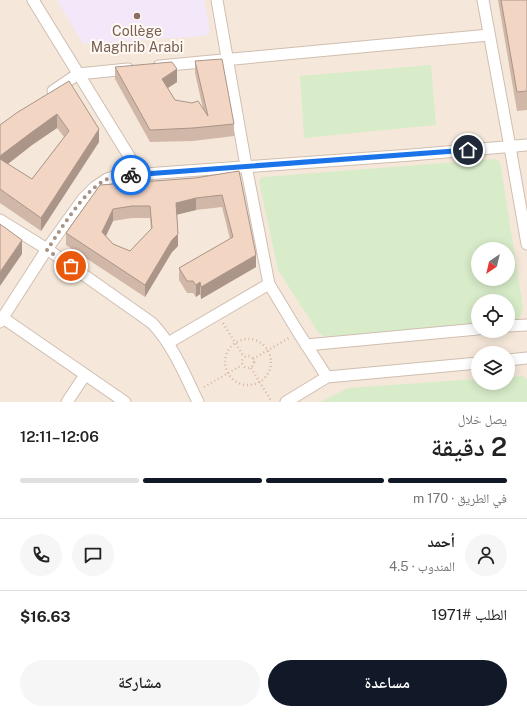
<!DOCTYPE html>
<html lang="ar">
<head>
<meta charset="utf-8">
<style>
	body { margin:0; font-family:"Public Sans","Noto Naskh Arabic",sans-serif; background:#f6f6f6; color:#222; direction:rtl; height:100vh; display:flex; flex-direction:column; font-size:15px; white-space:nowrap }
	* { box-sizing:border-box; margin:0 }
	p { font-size:13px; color:#767676 }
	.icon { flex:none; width:22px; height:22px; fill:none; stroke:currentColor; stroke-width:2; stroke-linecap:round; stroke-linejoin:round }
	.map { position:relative; height:402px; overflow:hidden; direction:ltr }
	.side { display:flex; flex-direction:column; background:#fff; flex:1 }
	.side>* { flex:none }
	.needle { width:26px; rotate:215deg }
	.controls { position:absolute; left:471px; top:242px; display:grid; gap:8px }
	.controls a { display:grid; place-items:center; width:44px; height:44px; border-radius:50%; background:#fff; box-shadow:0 2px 10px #0003; font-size:20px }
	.pin { position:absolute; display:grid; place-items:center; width:34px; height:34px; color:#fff; margin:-17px; border:2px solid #fff; border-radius:50%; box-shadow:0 1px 4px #0007 }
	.courier { position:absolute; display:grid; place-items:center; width:40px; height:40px; margin:-20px; border:3px solid #1a73e8; border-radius:50%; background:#fff; color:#222; box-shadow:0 1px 5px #0007 }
	.summary em { font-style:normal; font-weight:600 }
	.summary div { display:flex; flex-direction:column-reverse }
	.summary { display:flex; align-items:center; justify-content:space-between; height:68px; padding:0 20px }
	h1 { font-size:26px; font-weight:600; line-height:30px }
	.bar { display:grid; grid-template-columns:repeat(4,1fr); gap:6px 4px; align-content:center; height:48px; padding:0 20px }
	.bar i { height:5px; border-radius:3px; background:#e0e0e0 }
	.bar .on { background:#111827 }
	.bar p { grid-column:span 4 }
	.line { display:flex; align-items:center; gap:10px; padding:0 20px; border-top:1px solid #e0e0e0 }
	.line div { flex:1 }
	.round { display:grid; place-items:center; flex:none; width:42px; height:42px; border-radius:21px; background:#f6f6f6 }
	.primary-button { display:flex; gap:8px; margin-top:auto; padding:8px 20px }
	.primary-button a { flex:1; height:46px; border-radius:24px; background:#111827; color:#fff; font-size:16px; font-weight:600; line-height:46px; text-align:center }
	.primary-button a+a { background:#f6f6f6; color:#222 }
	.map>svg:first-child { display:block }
	.residential { fill:#f5e8da; fill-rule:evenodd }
	.education { fill:#f3e8fa }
	.green { fill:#d8ecc9; fill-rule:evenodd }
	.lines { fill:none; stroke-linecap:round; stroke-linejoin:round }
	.minor-casing { stroke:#d1beb0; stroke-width:13 }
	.path { stroke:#d9b8a5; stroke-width:2.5; stroke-dasharray:1 3; stroke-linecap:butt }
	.minor { stroke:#fff; stroke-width:11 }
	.wall { fill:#d1b7a8; fill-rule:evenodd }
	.shaded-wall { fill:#aa9588 }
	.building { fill:#f3d5c3; stroke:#aa9588; fill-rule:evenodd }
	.done { stroke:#a89285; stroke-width:4; stroke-dasharray:0 7.2 }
	.route { stroke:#1a73e8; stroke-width:5 }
	.education-dot { fill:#8d6e63; stroke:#fffaf3; stroke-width:1.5 }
	.labels { text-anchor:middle; stroke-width:4; stroke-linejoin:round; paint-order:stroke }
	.education-label { font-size:14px; fill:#785e54; stroke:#fffaf3 }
</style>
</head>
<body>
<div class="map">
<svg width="527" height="402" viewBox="0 0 527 402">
	<rect width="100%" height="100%" fill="#fdf6ec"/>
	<path class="residential" d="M0 0H527V402H0ZM478 249H508V279H478ZM478 301H508V331H478ZM478 353H508V383H478Z"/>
	<polygon class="education" points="57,0 204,0 210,32 205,36 83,44"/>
	<g class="green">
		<polygon points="431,65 436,125 304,138 300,76"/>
		<path d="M495 159 500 162 523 307C521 318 519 321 508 322V301H478V324L329 337 323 336 318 332 278 270 259 182 260 179 263 177ZM478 249H508V279H478Z"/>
		<polygon points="524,376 527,379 527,402 320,402 348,388 478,379 478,383 508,383 508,377"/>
	</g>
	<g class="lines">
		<defs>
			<g id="minor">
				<polyline points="33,0 140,174"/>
				<polyline points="217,0 246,166 269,284"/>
				<polyline points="483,0 510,147 527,244"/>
				<polyline points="159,66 489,35"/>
				<polyline points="53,91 78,74 128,69"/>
				<path d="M0 220 47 249 152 323C173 345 185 375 198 402"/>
				<polyline points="3,318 125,402"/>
				<polyline points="0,322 47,249 83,199 95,187 107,179 117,176 411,155 527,145"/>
				<polyline points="508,326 527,325"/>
				<polyline points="168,343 269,284 298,332 327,377"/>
				<polyline points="306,345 478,329"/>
				<polyline points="508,360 527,358"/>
				<polyline points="67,402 85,375"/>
				<polyline points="286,402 327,377 478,363"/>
			</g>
		</defs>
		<use href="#minor" class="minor-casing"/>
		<g class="path">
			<polyline points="223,323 244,357"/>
			<circle cx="248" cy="362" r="23"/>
			<circle cx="248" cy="362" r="6"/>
			<polyline points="253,359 289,338"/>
			<polyline points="251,368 272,402"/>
			<polyline points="204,387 242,365"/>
		</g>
		<use href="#minor" class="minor"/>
	</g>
	<g class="wall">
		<polygon points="498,0 527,0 527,110 517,111"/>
		<polygon points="195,61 234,124 234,136 193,141 150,142 115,79 115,67 177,82 167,88 175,100 203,109 195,73"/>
		<path d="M69 81 99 142 41 231 0 203V125ZM57 128 64 137 32 179 8 164 32 145Z"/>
		<path d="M239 171 256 267 201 299 200 294 196 297 193 293H187L179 280V268L230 239 222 207 196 210 177 214 178 246 172 252 145 297 66 245V233L100 185 195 178ZM132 218H150L151 229 130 251 113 244 106 236 113 221Z"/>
	</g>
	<g class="shaded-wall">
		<polygon points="177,69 177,82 162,92 162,79"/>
		<polygon points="57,114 57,128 32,145 0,170 0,156 32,132"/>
		<polygon points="99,129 99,142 41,231 41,218"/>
		<polygon points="196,198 196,210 176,215 176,203"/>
		<polygon points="113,209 113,221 102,244 102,232"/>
		<polygon points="178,234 178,246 172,252 145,297 145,285 172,240"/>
		<polygon points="22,240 22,254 0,286 0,272"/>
		<polygon points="256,255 256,267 201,299 201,287"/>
		<polygon points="200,282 200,294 196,297 196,285"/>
	</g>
	<g class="building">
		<polygon points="501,0 527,0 527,91 517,92"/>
		<polygon points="222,59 234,124 193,128 150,130 115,67 172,62 177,69 162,79 175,100 192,103 198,101 208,116 195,61"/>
		<polygon points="69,81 99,129 41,218 0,189 0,159 32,179 69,131 57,114 32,132 0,156 0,125 18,112"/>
		<path d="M239 171 256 255 201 287 200 282 196 285 193 281H187L179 268 233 237 222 195 196 198 176 203 178 234 172 240 145 285 66 233 100 185 195 178ZM132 206H150L152 228 130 251 113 244 102 232 113 209Z"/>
		<polygon points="0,224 22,240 0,272"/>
	</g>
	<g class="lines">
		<path class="done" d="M71 266 47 250C62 228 83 191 107 179 114 175 123 175 131 175"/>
		<polyline class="route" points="131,175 468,150"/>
	</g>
	<circle class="education-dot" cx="137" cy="16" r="4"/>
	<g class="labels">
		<g class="education-label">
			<text x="137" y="36">Collège<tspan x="137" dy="16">Maghrib Arabi</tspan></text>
		</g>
	</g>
</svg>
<div class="controls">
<a><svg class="needle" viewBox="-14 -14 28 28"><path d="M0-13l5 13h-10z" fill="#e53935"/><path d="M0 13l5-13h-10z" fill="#767676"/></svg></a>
<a><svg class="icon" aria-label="locate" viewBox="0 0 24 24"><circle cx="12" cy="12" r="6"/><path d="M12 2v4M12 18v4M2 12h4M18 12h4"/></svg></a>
<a><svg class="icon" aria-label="layers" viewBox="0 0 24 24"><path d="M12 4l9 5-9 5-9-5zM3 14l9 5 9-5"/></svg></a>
</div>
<div class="pin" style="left:71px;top:266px;background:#ea580c"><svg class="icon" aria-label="bag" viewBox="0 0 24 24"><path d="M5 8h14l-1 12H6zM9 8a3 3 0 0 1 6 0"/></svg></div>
<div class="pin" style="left:468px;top:150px;background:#1f2937"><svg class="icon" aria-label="home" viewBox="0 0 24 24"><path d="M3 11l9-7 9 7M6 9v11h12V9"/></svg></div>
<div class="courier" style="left:131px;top:175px"><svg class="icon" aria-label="bike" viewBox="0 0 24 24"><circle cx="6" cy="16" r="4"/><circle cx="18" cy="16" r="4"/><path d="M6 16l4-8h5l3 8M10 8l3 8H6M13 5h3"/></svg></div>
</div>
<section class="side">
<div class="summary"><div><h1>2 دقيقة</h1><p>يصل خلال</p></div><em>12:06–12:11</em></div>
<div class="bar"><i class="on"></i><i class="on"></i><i class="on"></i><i></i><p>في الطريق · 170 m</p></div>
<div class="line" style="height:72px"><a class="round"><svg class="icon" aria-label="person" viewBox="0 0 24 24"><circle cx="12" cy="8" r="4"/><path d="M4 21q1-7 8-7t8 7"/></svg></a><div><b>أحمد</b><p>المندوب · 4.5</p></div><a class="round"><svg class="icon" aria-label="chat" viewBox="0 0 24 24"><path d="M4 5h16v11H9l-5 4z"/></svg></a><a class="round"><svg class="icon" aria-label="phone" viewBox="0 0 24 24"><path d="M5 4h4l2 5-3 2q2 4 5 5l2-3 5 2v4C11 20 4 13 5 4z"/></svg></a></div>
<div class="line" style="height:52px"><div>الطلب #1971</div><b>$16.63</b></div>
<div class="primary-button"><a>مساعدة</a><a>مشاركة</a></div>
</section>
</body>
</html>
